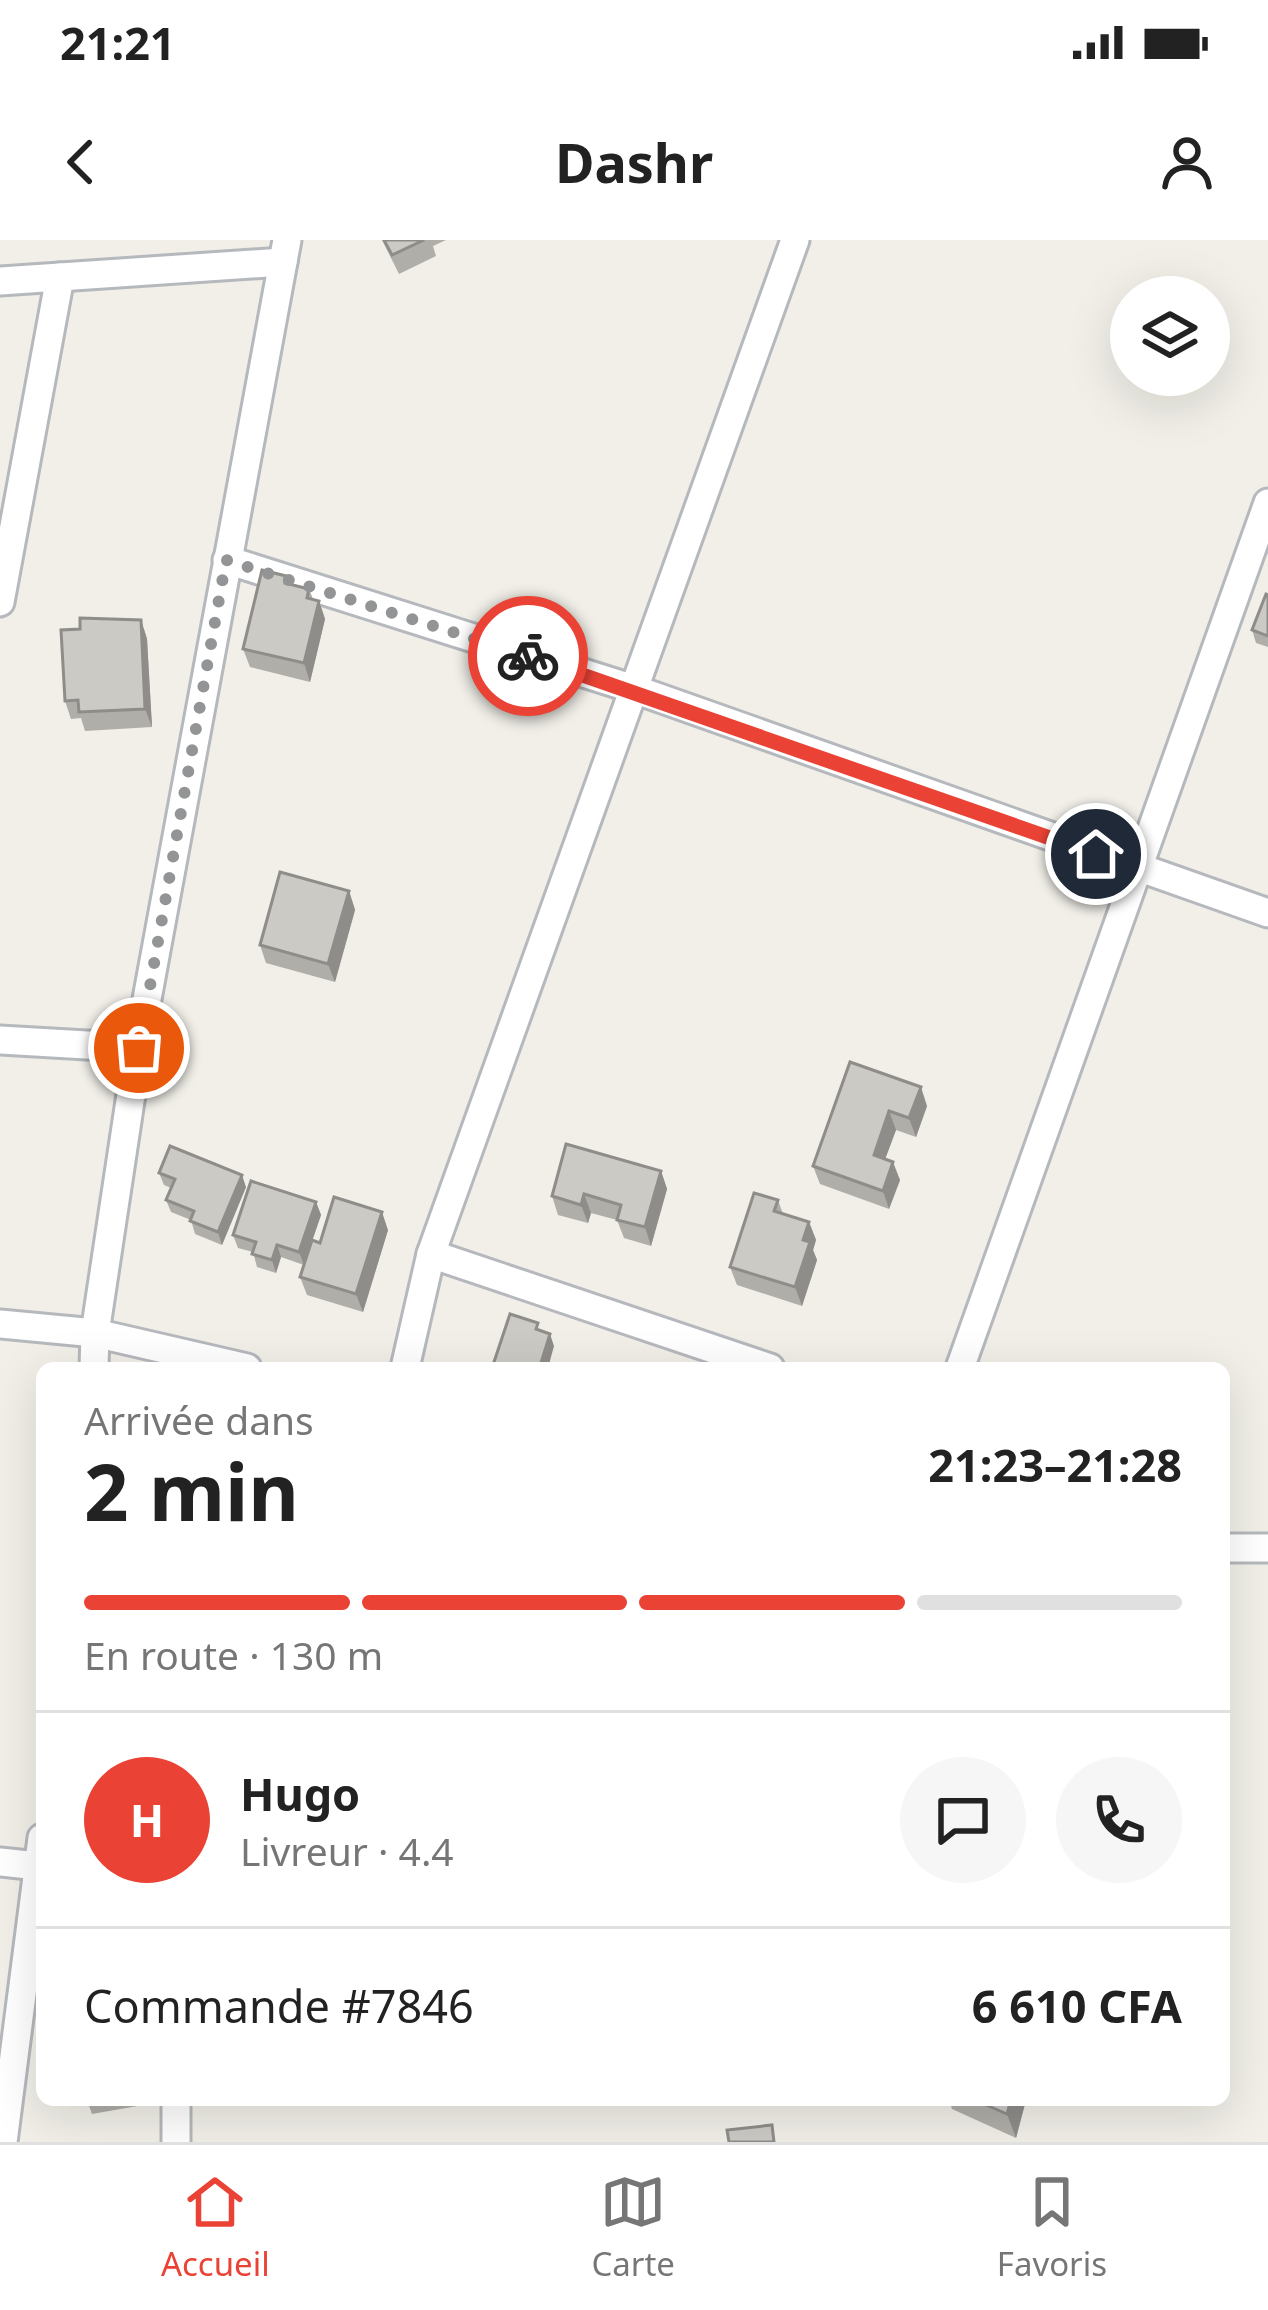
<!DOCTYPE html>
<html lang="fr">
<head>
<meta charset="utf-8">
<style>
	body { margin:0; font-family:"Noto Sans",sans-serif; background:#f6f6f6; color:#222; height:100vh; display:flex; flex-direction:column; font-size:45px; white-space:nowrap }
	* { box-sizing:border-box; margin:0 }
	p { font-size:39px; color:#767676 }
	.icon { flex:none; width:66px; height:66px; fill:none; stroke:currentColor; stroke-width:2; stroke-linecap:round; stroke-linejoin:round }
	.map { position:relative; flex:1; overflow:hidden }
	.sheet { position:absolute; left:36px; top:1122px; width:1194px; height:744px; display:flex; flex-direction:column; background:#fff; border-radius:18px; box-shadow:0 12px 48px #0002 }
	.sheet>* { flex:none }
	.controls { position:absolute; left:1110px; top:36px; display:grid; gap:24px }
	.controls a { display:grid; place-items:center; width:120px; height:120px; border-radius:50%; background:#fff; box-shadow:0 12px 48px #0002; font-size:60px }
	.pin { position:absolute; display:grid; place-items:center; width:102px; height:102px; color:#fff; margin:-51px; border:6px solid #fff; border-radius:50%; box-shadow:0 3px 12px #0007 }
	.courier { position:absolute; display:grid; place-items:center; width:120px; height:120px; margin:-60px; border:9px solid #ea4335; border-radius:50%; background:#fff; color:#222; box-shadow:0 3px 15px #0007 }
	.summary em { font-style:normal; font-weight:700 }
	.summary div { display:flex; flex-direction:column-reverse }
	.summary { display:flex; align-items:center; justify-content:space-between; height:204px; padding:0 48px }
	h1 { font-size:78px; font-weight:700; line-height:90px }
	.bar { display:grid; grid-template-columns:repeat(4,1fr); gap:18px 12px; align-content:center; height:144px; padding:0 48px }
	.bar i { height:15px; border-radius:9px; background:#e0e0e0 }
	.bar .selected { background:#ea4335 }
	.bar p { grid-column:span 4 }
	.line { display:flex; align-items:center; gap:30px; padding:0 48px; border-top:3px solid #e0e0e0 }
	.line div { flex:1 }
	.round { display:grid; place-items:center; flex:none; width:126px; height:126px; border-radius:63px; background:#f6f6f6 }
	.status { display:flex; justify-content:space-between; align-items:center; height:84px; padding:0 60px; background:#fff; direction:ltr }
	.status svg { height:33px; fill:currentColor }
	header { display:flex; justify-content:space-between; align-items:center; height:156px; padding:0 48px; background:#fff; font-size:54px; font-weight:700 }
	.menu { display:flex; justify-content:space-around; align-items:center; height:168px; border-top:3px solid #e0e0e0; background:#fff; font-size:33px; color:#767676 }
	.menu a { display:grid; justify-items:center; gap:6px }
	.menu .selected { color:#ea4335 }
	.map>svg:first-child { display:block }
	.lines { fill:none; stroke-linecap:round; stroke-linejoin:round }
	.street-casing { stroke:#b5b8bc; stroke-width:33 }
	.street { stroke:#fff; stroke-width:27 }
	.wall { fill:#afaea9 }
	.shaded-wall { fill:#8f8d8a }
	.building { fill:#cccac5; stroke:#8f8d8a; stroke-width:3 }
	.done { stroke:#929495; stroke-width:12; stroke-dasharray:0 21.6 }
	.route { stroke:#ea4335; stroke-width:15 }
</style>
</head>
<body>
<div class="status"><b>21:21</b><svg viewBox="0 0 49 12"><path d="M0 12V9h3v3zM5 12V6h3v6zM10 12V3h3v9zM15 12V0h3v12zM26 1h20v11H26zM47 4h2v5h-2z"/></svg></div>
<header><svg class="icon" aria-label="back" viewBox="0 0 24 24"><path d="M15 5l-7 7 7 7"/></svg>Dashr<svg class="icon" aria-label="person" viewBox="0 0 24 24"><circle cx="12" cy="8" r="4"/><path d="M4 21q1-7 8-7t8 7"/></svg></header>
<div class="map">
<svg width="1268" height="1902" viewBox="0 0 1268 1902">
	<rect width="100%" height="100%" fill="#f1efe8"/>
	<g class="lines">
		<defs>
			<g id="street">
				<polyline points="0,41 283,22"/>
				<polyline points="227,320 634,449 1268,673"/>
				<polyline points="0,362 60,37"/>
				<polyline points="0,800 138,808"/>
				<polyline points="431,1014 770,1128"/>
				<polyline points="0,1084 95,1093 247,1128"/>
				<polyline points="94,1128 95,1093 138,808 287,0"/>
				<polyline points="405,1128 431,1014 795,0"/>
				<polyline points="960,1128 1268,263"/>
				<polyline points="1224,1308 1268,1308"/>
				<polyline points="0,1622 38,1626"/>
				<polyline points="176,1860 176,1902"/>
				<polyline points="3,1902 42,1598"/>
			</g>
		</defs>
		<use href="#street" class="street-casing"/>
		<use href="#street" class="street"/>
	</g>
	<g class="wall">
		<polygon points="382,0 446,0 433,6 436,16 399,34"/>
		<polygon points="289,344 309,349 313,359 319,361 325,379 310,442 250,427 243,409"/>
		<polygon points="1268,355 1268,407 1256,403 1252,390"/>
		<polygon points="141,380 147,399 152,487 85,491 81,478 71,479 65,461 80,389"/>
		<polygon points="349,651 355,670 335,742 266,723 260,705"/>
		<polygon points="850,822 927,866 916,897 896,890 885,919 900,940 889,969 820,944 813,926"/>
		<polygon points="661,931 667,949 651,1006 624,998 617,980 591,973 588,983 558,975 552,956"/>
		<polygon points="159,933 246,947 222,1005 195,994 191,980 171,972 166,960 171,948 164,945"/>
		<polygon points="778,960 783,974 809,982 816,1000 813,1010 817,1020 802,1066 737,1045 730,1027"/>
		<polygon points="316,962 321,975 312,1000 320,1003 388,990 363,1072 307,1055 300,1037 304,1025 281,1017 276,1033 257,1027 253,1012 238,1008 233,995"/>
		<polygon points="87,1860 166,1860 166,1861 92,1874"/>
		<polygon points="949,1860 1026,1860 1016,1898 952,1869"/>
	</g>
	<g class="shaded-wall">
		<polygon points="319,361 325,379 310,442 304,423"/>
		<polygon points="141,380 147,399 152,487 145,469"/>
		<polygon points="349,651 355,670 335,742 328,724"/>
		<polygon points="921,847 927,866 916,897 909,878"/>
		<polygon points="889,871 896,890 880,933 874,915"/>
		<polygon points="893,922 900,940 889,969 883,951"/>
		<polygon points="661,931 667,949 651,1006 645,987"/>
		<polygon points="242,935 246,947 222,1005 218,992"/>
		<polygon points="584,954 591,973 588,983 581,965"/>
		<polygon points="316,962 321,975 304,1025 299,1012"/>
		<polygon points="382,972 388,990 363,1072 356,1054"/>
		<polygon points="809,982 816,1000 813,1010 817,1020 802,1066 795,1047 803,1000"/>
		<polygon points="277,1005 281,1017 276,1033 272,1020"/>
		<polygon points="550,1094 554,1106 548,1128 540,1126"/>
		<polygon points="1011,1860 1026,1860 1016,1898 1007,1874"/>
	</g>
	<g class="building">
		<polygon points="384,0 424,0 392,15"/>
		<polygon points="262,330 286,336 285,343 309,349 307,358 319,361 304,423 243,409"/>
		<polygon points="1266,354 1268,355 1268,396 1252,390"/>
		<polygon points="80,378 141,380 145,469 79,472 78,460 65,461 61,390 80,389"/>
		<polygon points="280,632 349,651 328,724 260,705"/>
		<polygon points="850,822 921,847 909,878 889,871 874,915 893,922 883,951 813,926"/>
		<polygon points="566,904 661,931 645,987 617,980 621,965 584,954 581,965 552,956"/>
		<polygon points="170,906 242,935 218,992 190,981 194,971 166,960 175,939 159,933"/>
		<polygon points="251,941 316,962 299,1012 277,1005 272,1020 252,1014 256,1002 233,995"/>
		<polygon points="754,953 778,960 774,971 809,982 803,1000 810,1002 795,1047 730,1027"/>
		<polygon points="334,957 382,972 356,1054 300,1037 312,1000 320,1003"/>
		<polygon points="510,1074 538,1083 536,1089 550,1094 540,1126 545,1128 492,1128"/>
		<polygon points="975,1860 1011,1860 1007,1874"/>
		<polygon points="772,1885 774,1902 729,1902 727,1890"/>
	</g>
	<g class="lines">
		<polyline class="done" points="139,808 226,320 528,416"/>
		<polyline class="route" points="528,416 1096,614"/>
	</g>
</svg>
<div class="controls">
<a><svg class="icon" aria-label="layers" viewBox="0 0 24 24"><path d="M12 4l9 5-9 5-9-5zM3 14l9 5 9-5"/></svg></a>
</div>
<div class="pin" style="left:139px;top:808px;background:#ea580c"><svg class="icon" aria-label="bag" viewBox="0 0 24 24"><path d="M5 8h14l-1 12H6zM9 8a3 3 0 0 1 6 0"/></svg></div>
<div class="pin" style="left:1096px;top:614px;background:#1f2937"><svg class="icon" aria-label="home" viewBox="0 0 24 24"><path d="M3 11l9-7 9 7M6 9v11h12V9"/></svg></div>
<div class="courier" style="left:528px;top:416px"><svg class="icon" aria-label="bike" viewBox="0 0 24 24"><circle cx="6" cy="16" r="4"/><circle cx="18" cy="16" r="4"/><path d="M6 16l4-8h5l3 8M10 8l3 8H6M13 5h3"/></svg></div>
<section class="sheet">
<div class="summary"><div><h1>2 min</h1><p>Arrivée dans</p></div><em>21:23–21:28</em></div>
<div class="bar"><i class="selected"></i><i class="selected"></i><i class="selected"></i><i></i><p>En route · 130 m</p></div>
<div class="line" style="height:216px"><b class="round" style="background:#ea4335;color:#fff">H</b><div><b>Hugo</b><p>Livreur · 4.4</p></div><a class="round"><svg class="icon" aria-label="chat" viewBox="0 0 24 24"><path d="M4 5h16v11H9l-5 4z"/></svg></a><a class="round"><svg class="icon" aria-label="phone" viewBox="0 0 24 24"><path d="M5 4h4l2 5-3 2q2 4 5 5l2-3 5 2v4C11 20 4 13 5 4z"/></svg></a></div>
<div class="line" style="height:156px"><div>Commande #7846</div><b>6 610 CFA</b></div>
</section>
</div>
<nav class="menu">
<a class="selected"><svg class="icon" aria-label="home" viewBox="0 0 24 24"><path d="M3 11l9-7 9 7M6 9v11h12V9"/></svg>Accueil</a>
<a><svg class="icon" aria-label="map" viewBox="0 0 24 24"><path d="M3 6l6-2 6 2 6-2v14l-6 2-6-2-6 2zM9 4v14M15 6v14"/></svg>Carte</a>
<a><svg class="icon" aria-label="saved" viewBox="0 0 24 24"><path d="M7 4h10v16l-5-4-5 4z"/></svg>Favoris</a>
</nav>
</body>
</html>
